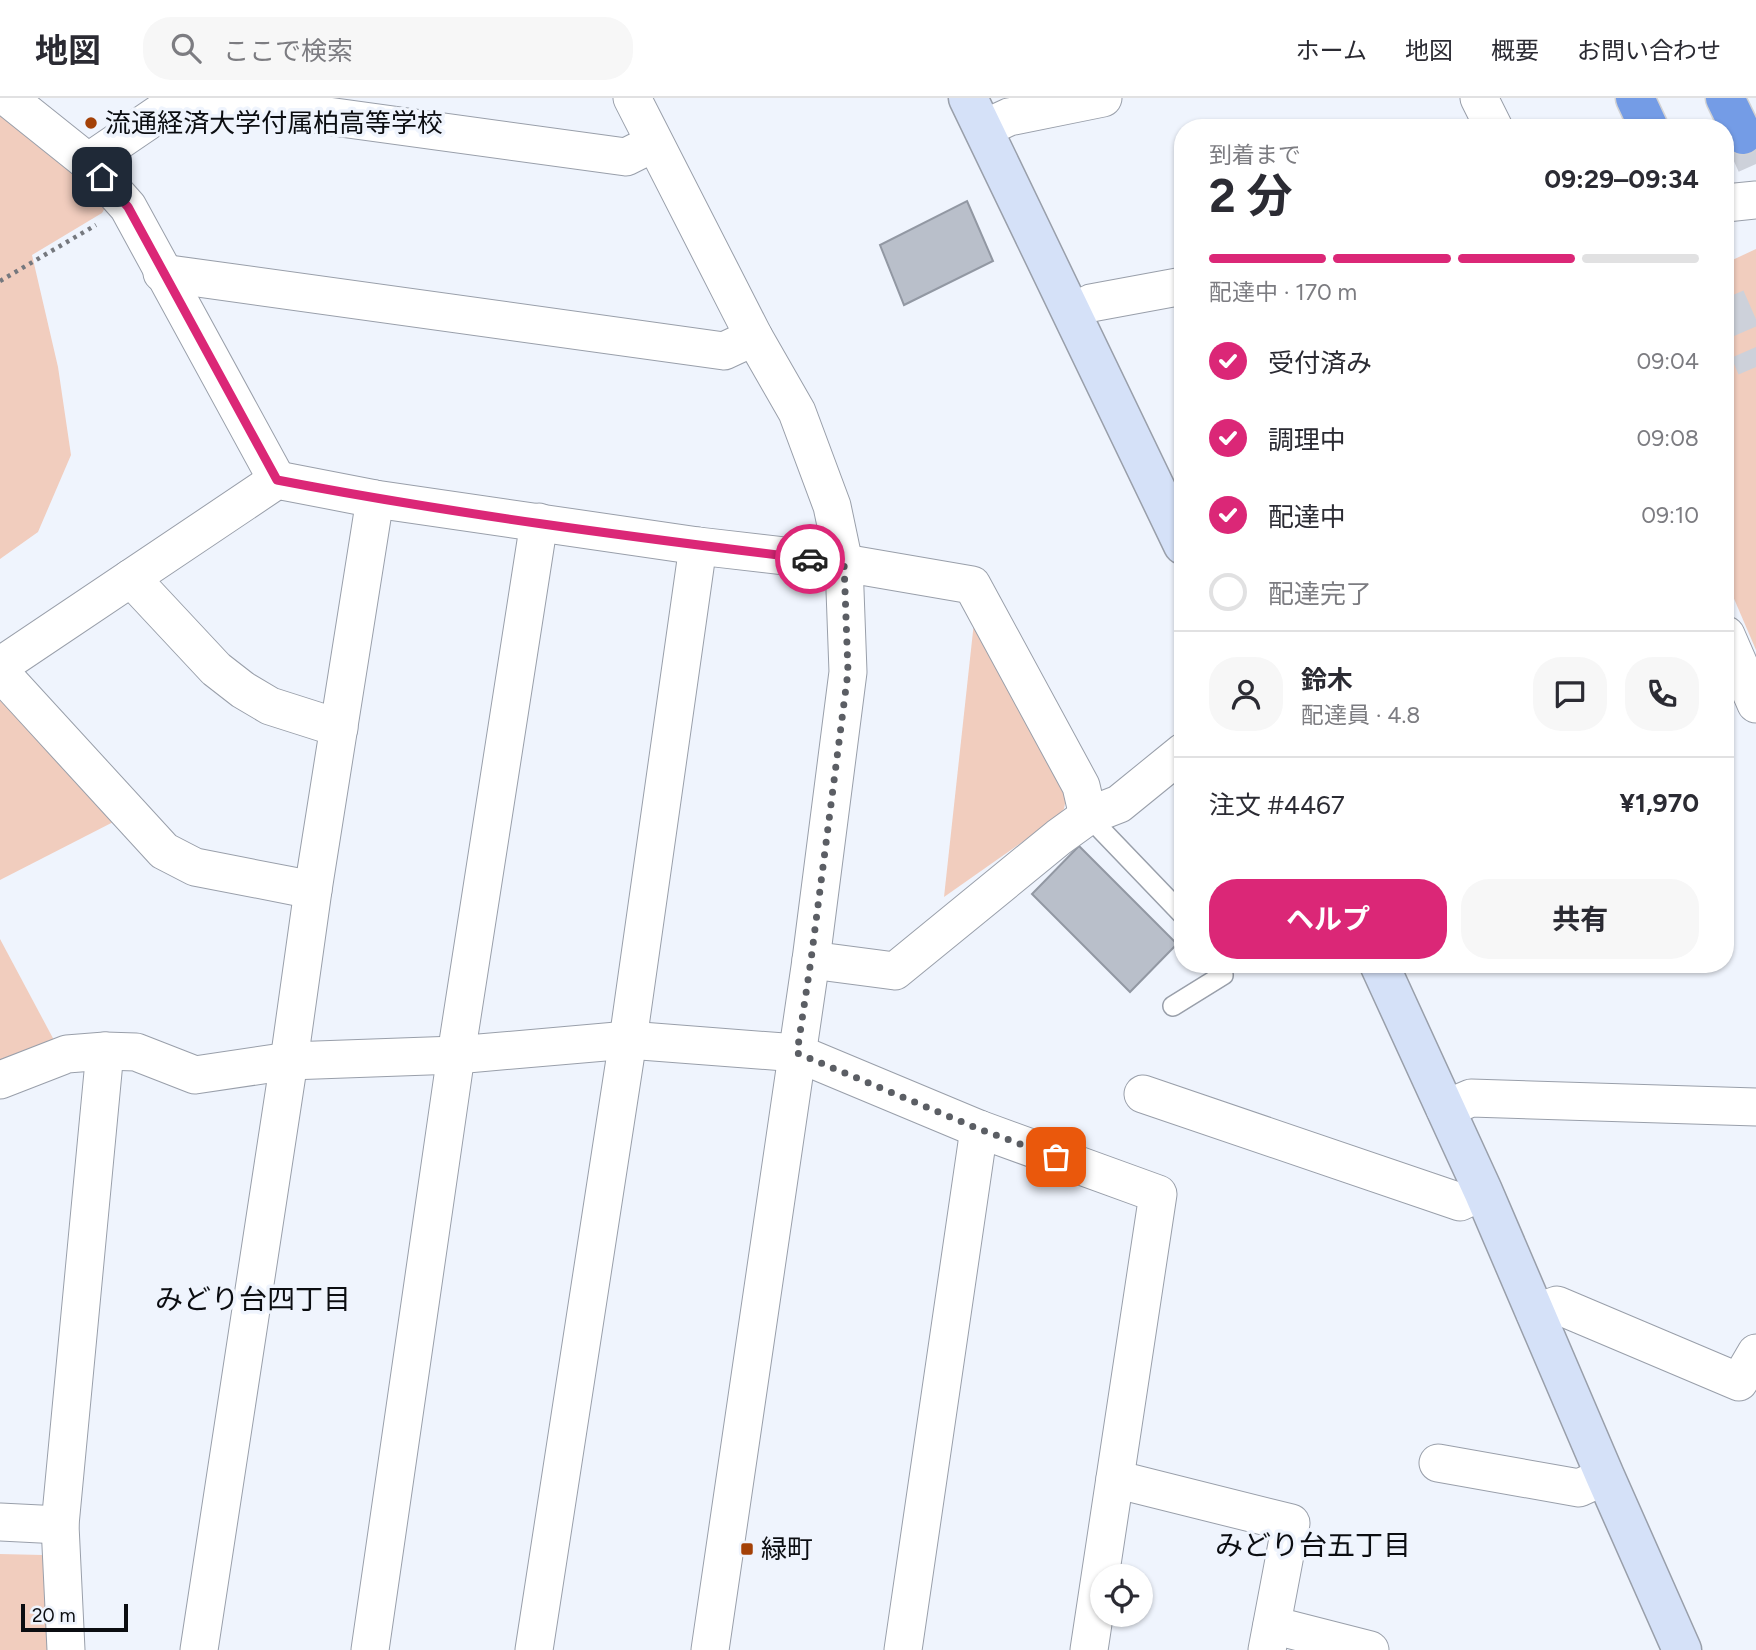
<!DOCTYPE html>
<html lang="ja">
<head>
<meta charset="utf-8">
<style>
	body { margin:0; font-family:Figtree,"Noto Sans JP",sans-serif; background:#f7f7f7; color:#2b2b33; height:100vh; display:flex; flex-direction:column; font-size:26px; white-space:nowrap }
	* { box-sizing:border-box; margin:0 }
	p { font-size:23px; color:#7c7c81 }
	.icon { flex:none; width:38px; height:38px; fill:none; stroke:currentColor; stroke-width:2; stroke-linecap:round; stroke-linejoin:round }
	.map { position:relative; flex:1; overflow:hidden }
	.panel { position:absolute; left:1174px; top:21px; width:560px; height:854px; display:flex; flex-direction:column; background:#fff; border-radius:28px; box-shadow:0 2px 5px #0004 }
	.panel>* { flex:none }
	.controls { position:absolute; left:1090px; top:1466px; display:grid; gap:14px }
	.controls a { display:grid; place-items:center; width:63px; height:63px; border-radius:50%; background:#fff; box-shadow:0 2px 5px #0004; font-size:35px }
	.scale { position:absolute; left:21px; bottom:18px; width:107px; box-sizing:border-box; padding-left:7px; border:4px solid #0b0d11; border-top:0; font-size:19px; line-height:24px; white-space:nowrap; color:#0b0d11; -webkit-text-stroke:5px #eff4fd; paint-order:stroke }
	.pin { position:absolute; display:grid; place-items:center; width:60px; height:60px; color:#fff; margin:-30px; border-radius:14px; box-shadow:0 4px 10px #0006 }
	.courier { position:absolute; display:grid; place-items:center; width:70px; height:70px; margin:-35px; border:5px solid #db2777; border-radius:50%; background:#fff; color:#222; box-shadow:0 2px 9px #0007 }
	.summary em { font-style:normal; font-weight:700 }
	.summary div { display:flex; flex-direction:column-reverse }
	.summary { display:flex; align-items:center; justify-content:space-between; height:119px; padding:0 35px }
	h1 { font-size:46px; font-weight:700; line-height:52px }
	.bar { display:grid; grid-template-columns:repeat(4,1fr); gap:10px 7px; align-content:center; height:84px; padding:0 35px }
	.bar i { height:9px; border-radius:5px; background:#e1e1e2 }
	.bar .active { background:#db2777 }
	.bar p { grid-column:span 4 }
	.line { display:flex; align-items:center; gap:18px; padding:0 35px; border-top:2px solid #e1e1e2 }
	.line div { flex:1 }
	.round { display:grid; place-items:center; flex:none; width:74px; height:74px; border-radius:28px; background:#f7f7f7 }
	ol { padding:0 35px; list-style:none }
	li { display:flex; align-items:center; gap:21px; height:77px }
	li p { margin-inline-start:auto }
	li .icon { padding:7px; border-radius:50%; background:#db2777; color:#fff; stroke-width:4 }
	li:last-child { color:#7c7c81 }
	li i { width:38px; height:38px; border:4px solid #e1e1e2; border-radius:50% }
	.cta { display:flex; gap:14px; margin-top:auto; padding:14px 35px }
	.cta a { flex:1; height:80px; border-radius:28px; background:#db2777; color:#fff; font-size:28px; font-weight:700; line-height:80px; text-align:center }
	.cta a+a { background:#f7f7f7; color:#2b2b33 }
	header { display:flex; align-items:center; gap:42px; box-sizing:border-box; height:98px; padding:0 35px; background:#fff; border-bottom:2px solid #e1e1e2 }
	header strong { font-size:33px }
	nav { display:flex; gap:38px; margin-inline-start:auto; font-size:24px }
	.search { width:490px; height:63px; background:#f7f7f7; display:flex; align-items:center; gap:18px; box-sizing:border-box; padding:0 24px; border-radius:28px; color:#7c7c81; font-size:26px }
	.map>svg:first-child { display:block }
	.green { fill:#f1cdbe }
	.building { fill:#b9bfca; stroke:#9298a3; stroke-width:2 }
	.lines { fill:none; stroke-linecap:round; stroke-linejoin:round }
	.highway-tunnel { stroke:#cdd1da; stroke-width:38; stroke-dasharray:38 19; stroke-linecap:butt }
	.lane-casing { stroke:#999faa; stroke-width:22 }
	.street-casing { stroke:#999faa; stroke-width:39 }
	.secondary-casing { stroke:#999faa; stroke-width:41 }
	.highway-casing { stroke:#d3d3d4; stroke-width:41 }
	.path { stroke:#75787e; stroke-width:4.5; stroke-dasharray:3.5 5; stroke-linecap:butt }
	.lane { stroke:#fff; stroke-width:19 }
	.street { stroke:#fff; stroke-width:37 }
	.secondary { stroke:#d5e1f8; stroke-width:38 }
	.highway { stroke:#749ce6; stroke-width:38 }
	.done { stroke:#5b5e64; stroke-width:7; stroke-dasharray:0 12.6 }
	.route { stroke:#db2777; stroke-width:9 }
	.poi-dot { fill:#a44107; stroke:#eff4fd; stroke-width:2.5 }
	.labels { text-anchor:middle; stroke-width:7; stroke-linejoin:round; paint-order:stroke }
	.poi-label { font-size:26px; fill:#0b0d11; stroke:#eff4fd; text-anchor:start }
	.neighbourhood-label { font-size:28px; fill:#0b0d11; stroke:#eff4fd }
</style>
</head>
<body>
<header>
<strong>地図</strong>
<div class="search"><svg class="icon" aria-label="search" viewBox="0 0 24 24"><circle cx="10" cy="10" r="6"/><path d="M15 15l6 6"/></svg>ここで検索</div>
<nav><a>ホーム</a><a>地図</a><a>概要</a><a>お問い合わせ</a></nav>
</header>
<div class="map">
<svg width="1756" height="1552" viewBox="0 0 1756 1552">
	<rect width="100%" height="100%" fill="#eff4fd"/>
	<g class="green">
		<polygon points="0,11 62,51 106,108 102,115 32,157 58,269 71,357 38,434 0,461"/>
		<polygon points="1756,151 1756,552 1726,482 1726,165"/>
		<polygon points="975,515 1067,695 1064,711 1055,721 944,799"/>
		<polygon points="0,589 123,719 0,782"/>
		<polygon points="0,841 55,944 0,967"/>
		<polygon points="0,1456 43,1457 50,1552 0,1552"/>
	</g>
	<g class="building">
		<polygon points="967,103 993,163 904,207 880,147"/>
		<polygon points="1079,748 1177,846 1130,894 1032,796"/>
	</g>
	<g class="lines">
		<g class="highway-tunnel">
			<polyline points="1743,37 1756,66"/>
			<polyline points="1726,200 1756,269"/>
		</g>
		<defs>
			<g id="lane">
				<polyline points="1088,718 1183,817"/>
				<polyline points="1173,908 1223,877 1221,866"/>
			</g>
			<g id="street">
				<polyline points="8,0 88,64 128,109 277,382"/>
				<polyline points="196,0 626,59 654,45"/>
				<polyline points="632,0 754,239 797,314 832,408 844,465 848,574 811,862 710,1552"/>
				<polyline points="1479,0 1494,30"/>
				<polyline points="983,31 1009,19 1103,0"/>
				<polyline points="88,64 182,0"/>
				<polyline points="1726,105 1756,102"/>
				<polyline points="162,175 724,253 754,239"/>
				<polyline points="1072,214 1091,205 1183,188"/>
				<polyline points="131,480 216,571 243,592 270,608 339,630"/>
				<polyline points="1726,537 1756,606"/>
				<polyline points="0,568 277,382 375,401 698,448 844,465 972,487 1081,688 1088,718"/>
				<polyline points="0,574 164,753 195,769 313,792"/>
				<polyline points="811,862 895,873 1059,739 1088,718 1119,706 1183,654"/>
				<polyline points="0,982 67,956 105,953 136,954 195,977 289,963 456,957 628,942 797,955 979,1031 1158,1096 1089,1552"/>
				<polyline points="1143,996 1460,1104 1483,1093"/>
				<polyline points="1445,1011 1471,1000 1756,1009"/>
				<polyline points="1535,1215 1557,1207 1739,1284 1756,1255"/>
				<polyline points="1438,1365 1579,1390 1605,1378"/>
				<polyline points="1115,1381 1291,1425 1267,1552"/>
				<polyline points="0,1424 60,1427"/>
				<polyline points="1272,1527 1370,1552"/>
				<polyline points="66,1552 60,1427 105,953"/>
				<polyline points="199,1552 289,963 313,792 375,401"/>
				<polyline points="370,1552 456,957 539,424"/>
				<polyline points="534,1552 628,942 698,448"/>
				<polyline points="903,1552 979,1031"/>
			</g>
			<g id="secondary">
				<polyline points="968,0 1183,447"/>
				<polyline points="1379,866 1483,1093 1605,1378 1682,1552"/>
			</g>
			<g id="highway">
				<polyline points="1635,0 1649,30"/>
				<polyline points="1725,0 1743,37"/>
			</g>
		</defs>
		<use href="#lane" class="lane-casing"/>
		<use href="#street" class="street-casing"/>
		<use href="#secondary" class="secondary-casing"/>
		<use href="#highway" class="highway-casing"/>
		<polyline class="path" points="0,183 96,127"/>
		<use href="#lane" class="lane"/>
		<use href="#street" class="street"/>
		<use href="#secondary" class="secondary"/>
		<use href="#highway" class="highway"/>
	</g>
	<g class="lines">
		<polyline class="done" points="810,461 844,465 848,574 811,862 797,955 979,1031 1056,1059"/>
		<path class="route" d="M102 79 128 109 277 382C453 416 632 439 810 461"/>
	</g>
	<g class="poi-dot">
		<circle cx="91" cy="25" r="7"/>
		<rect x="740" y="1444" width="14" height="14" rx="3.5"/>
	</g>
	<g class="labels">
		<g class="poi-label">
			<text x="105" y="34">流通経済大学付属柏高等学校</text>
			<text x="761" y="1460">緑町</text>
		</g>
		<g class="neighbourhood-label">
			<text x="253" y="1211">みどり台四丁目</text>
			<text x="1313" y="1457">みどり台五丁目</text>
		</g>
	</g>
</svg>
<div class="controls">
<a><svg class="icon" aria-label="locate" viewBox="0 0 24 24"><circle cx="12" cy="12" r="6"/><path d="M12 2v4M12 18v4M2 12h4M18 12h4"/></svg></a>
</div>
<div class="scale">20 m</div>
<div class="pin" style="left:1056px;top:1059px;background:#ea580c"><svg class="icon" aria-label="bag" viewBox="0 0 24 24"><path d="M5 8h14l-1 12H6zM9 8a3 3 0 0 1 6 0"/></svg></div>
<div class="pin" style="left:102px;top:79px;background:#1f2937"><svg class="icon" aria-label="home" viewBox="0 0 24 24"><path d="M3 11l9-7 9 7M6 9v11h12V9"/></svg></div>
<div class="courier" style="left:810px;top:461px"><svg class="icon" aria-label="car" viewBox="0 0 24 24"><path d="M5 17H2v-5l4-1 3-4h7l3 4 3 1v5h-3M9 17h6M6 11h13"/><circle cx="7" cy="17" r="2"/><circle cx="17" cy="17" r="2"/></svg></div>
<section class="panel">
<div class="summary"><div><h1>2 分</h1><p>到着まで</p></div><em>09:29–09:34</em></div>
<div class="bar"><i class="active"></i><i class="active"></i><i class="active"></i><i></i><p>配達中 · 170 m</p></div>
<ol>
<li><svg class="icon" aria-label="check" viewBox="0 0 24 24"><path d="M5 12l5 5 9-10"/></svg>受付済み<p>09:04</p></li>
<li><svg class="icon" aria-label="check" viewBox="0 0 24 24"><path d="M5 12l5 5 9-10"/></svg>調理中<p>09:08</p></li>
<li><svg class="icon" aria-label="check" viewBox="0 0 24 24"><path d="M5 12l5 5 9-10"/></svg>配達中<p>09:10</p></li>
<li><i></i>配達完了</li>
</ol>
<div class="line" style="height:126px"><a class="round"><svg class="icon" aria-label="person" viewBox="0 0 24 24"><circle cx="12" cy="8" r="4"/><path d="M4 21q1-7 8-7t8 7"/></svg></a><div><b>鈴木</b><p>配達員 · 4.8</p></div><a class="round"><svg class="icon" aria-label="chat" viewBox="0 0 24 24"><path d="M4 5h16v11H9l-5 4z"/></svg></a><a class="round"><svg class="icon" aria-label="phone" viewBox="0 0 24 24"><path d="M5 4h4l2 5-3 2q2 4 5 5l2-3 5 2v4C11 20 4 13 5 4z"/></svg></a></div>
<div class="line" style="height:91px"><div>注文 #4467</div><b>¥1,970</b></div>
<div class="cta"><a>ヘルプ</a><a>共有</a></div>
</section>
</div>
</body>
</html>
